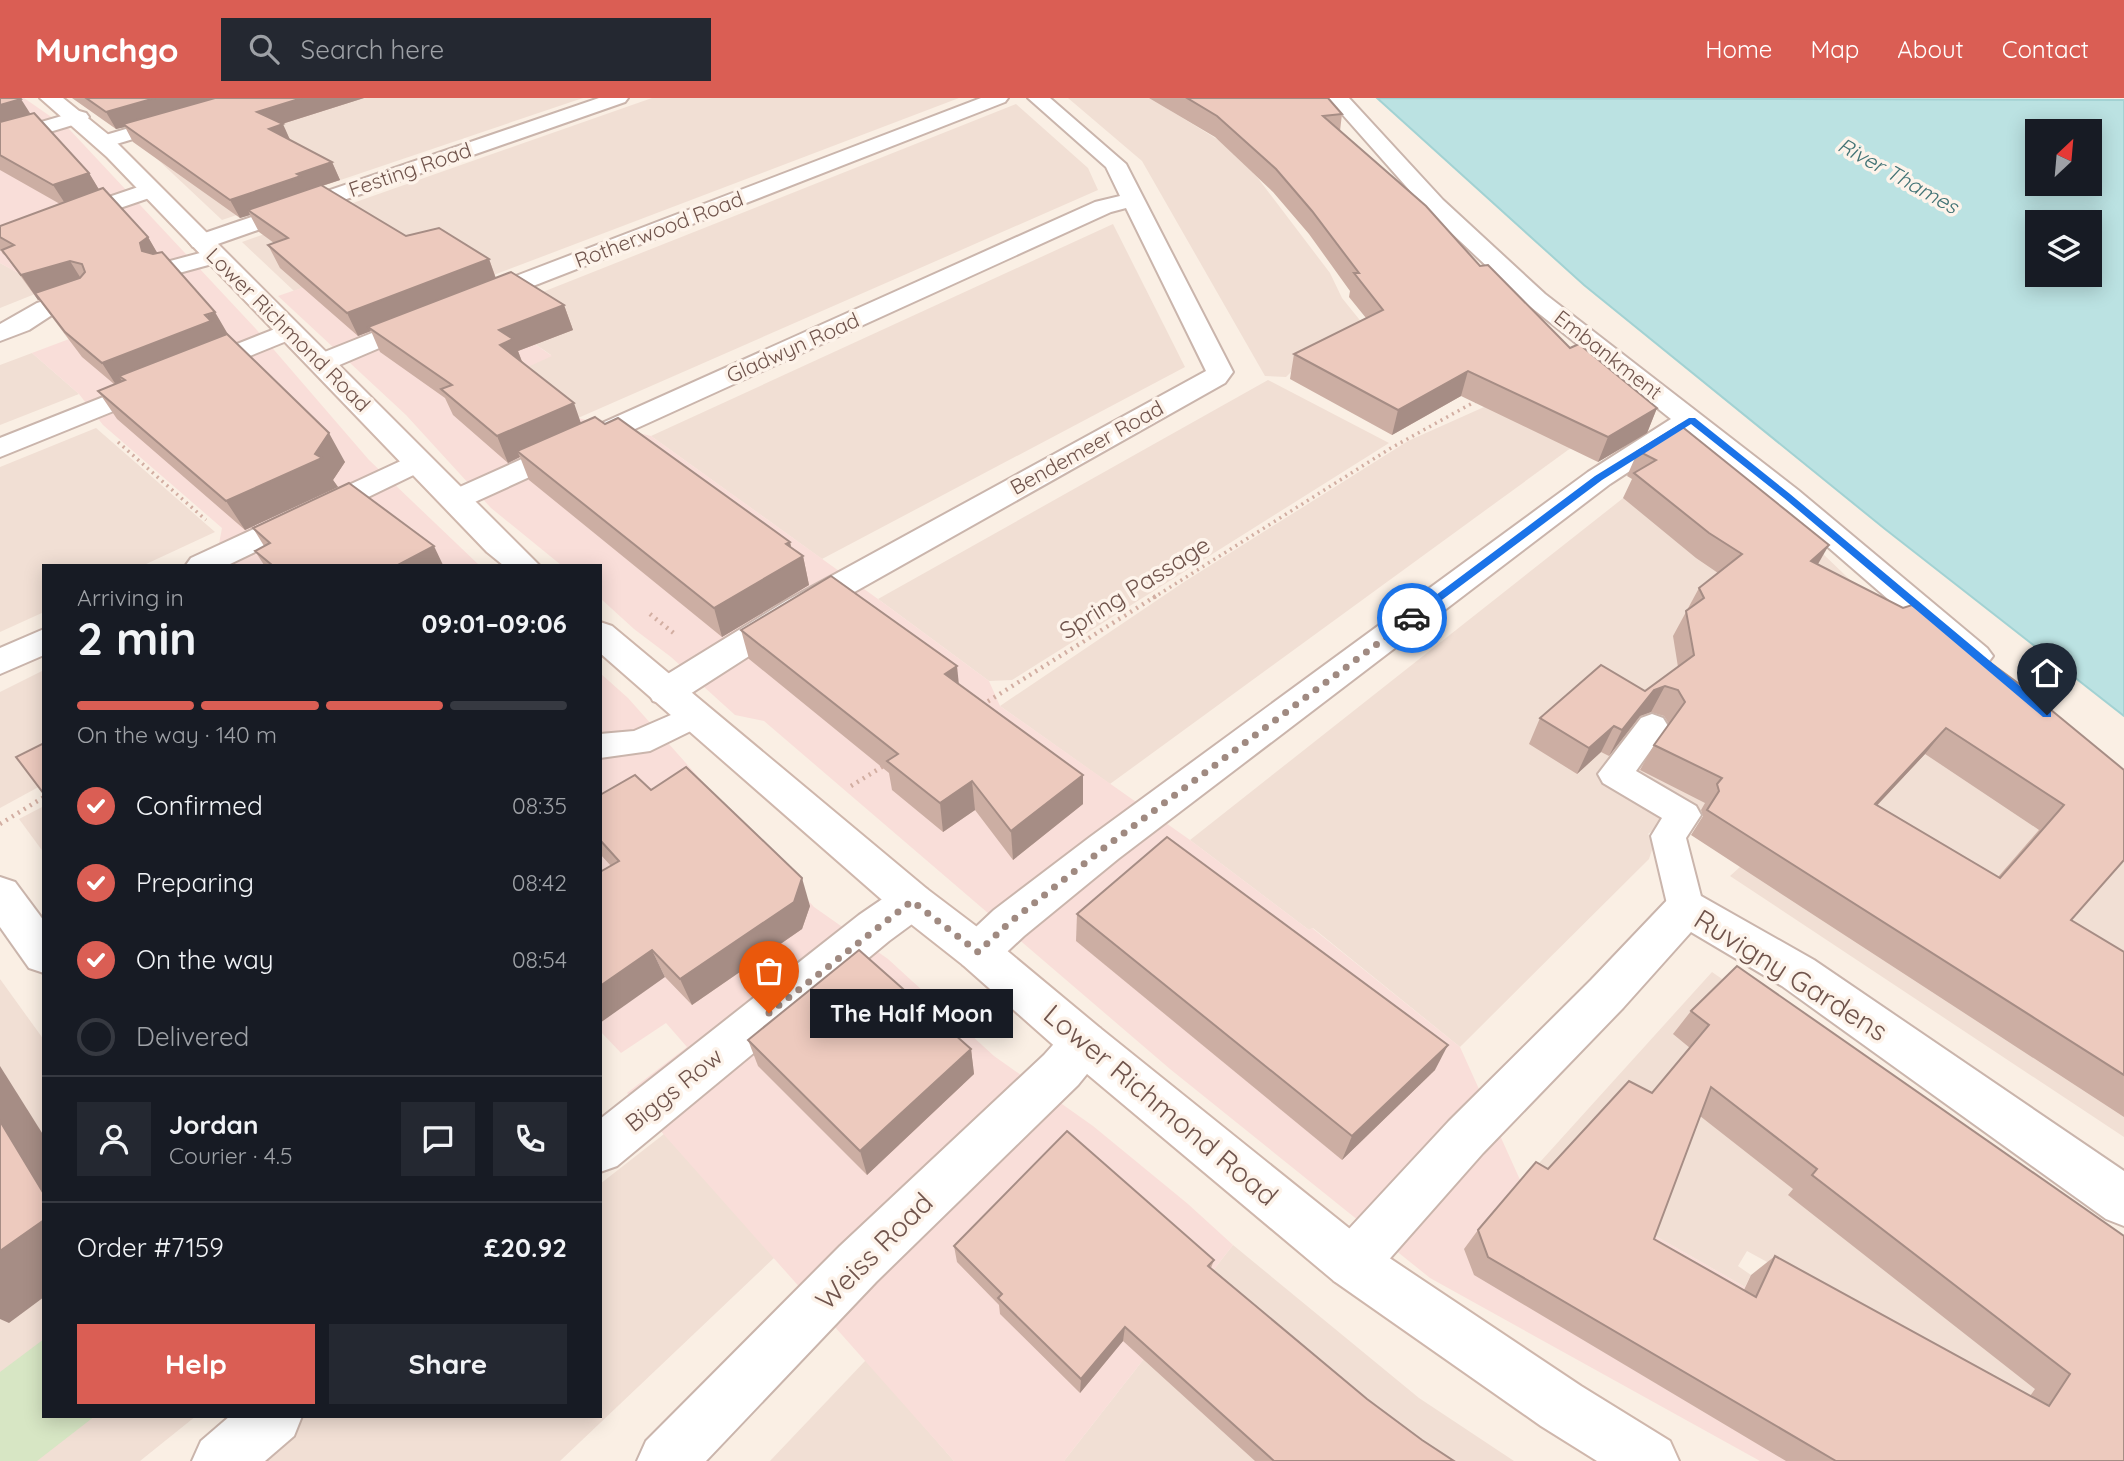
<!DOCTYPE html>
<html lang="en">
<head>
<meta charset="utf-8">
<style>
	body { margin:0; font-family:Quicksand,sans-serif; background:#242831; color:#f1f3f6; height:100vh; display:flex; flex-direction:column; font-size:26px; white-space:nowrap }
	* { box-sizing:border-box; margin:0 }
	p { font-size:23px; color:#9ea1a6 }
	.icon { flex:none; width:38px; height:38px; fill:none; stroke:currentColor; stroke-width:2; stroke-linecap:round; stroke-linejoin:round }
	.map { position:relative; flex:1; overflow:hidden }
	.details { position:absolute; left:42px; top:466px; width:560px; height:854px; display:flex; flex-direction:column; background:#171b24; border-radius:0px; box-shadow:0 4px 18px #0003 }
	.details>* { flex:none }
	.needle { width:46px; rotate:26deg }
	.tools { position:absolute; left:2025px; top:21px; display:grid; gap:14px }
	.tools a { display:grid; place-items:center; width:77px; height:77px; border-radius:0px; background:#171b24; box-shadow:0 4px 18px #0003; font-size:35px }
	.pin { position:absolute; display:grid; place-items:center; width:60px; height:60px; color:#fff; margin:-72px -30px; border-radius:50% 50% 50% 0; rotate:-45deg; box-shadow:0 0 7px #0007 }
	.pin .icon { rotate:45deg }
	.courier { position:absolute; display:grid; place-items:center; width:70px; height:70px; margin:-35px; border:5px solid #1a73e8; border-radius:50%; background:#fff; color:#222; box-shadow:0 2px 9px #0007 }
	.bubble { position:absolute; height:49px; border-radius:0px; background:#171b24; box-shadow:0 4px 18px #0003; font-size:23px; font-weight:700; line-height:49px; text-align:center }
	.summary em { font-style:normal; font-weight:700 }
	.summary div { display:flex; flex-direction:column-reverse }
	.summary { display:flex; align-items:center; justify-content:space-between; height:119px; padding:0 35px }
	h1 { font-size:46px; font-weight:700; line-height:52px }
	.bar { display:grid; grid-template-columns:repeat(4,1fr); gap:10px 7px; align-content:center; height:84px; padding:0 35px }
	.bar i { height:9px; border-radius:5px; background:#363941 }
	.bar .current { background:#da5e54 }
	.bar p { grid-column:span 4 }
	.line { display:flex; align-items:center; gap:18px; padding:0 35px; border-top:2px solid #363941 }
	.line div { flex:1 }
	.round { display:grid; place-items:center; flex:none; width:74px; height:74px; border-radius:0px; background:#242831 }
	ol { padding:0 35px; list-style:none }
	li { display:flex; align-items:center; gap:21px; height:77px }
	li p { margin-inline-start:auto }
	li .icon { padding:7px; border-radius:50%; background:#da5e54; color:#fff; stroke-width:4 }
	li:last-child { color:#9ea1a6 }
	li i { width:38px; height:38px; border:4px solid #363941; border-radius:50% }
	.primary-button { display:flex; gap:14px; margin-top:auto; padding:14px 35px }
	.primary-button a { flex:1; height:80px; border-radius:0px; background:#da5e54; color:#fff; font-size:28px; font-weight:700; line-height:80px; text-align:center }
	.primary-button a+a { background:#242831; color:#f1f3f6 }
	header { display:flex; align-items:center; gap:42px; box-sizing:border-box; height:98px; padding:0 35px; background:#da5e54; color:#fff }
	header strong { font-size:33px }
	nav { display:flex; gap:38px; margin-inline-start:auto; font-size:24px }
	.search { width:490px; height:63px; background:#242831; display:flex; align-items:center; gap:18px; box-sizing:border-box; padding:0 24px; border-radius:0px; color:#9ea1a6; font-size:26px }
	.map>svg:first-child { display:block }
	.residential { fill:#f1dfd4 }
	.commercial { fill:#f9ded9 }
	.green { fill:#d7e6c4 }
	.water { fill:#bbe2e2; stroke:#a2d2d3; stroke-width:2; fill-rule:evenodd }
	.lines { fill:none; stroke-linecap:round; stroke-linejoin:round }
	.service-casing { stroke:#cab5ac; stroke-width:4 }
	.minor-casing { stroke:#cab5ac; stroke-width:4 }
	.secondary-casing { stroke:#cfb7ac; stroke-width:4 }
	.path-far1 { stroke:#d2aea2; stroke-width:3.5; stroke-dasharray:2 4.5; stroke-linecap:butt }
	.path { stroke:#d2aea2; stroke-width:4.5; stroke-dasharray:2 5; stroke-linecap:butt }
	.service { fill:#fff; fill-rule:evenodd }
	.minor { fill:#fff; fill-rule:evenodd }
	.secondary { fill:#fff; fill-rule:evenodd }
	.wall { fill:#ccaea3; fill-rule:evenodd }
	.shaded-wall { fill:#a68d85 }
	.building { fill:#edcabe; stroke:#a68d85; stroke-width:2; fill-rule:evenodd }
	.route { fill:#1a73e8 }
	.done { stroke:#a08a81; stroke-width:7; stroke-dasharray:0 12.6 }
	.labels { text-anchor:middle; stroke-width:7; stroke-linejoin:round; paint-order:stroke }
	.far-street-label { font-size:21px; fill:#70544c; stroke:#fdf3ea }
	.far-water-label { font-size:21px; font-style:italic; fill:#427375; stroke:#fdf3ea }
	.street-label { font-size:24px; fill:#70544c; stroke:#fdf3ea }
	.near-street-label { font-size:28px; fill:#70544c; stroke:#fdf3ea }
</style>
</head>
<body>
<header>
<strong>Munchgo</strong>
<div class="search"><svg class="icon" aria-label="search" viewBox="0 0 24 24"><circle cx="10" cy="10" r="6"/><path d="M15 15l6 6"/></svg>Search here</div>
<nav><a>Home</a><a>Map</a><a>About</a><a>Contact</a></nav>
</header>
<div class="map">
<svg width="2124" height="1363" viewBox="0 0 2124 1363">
	<rect width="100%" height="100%" fill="#faefe4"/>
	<g class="residential">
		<polygon points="284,0 583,0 222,122 138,43"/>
		<polygon points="652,0 959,0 457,191 403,155 294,193 242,144"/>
		<polygon points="1068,0 1160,0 1168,11 1220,43 1257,79 1330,175 1342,200 1367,231 1300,265 1286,279 1265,278 1142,63"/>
		<polygon points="1016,6 1088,70 1098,92 578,320 518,273 551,257 490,215"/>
		<polygon points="1113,126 1185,269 822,461 651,338"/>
		<polygon points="0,165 33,183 35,196 0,210"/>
		<polygon points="32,255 79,296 0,327 0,267"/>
		<polygon points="1585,264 1644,314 1568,352 1110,686 1000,608 1184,484 1408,343"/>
		<polygon points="1268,282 1389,345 1012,582 989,583 878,501"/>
		<polygon points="96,330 215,434 144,467 44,467 44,514 0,534 0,369"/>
		<polygon points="1641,386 1798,432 1893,523 1686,735 1666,723 1648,736 1655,743 1649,761 1460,949 1313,830 1309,832 1190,742"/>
		<polygon points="44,572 44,686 0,710 0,594"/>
		<polygon points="1913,648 2039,732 2124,755 2124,1039 1730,778 1740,769"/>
		<polygon points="44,708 44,755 19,721"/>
		<polygon points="1712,874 2124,1162 2124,1359 1747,1153 1738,1168 1751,1177 1745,1189 1645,1132 1522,1084"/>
		<polygon points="0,881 44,942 44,1318 196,1318 140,1363 0,1363"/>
		<polygon points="664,1036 775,1159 560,1363 249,1363 305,1318 600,1318 600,1086"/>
		<polygon points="1233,1147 1419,1300 1514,1363 1064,1363"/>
		<polygon points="866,1262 954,1363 770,1363"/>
	</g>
	<g class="commercial">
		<polygon points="0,0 24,0 70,32 256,231 369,362 479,467 215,467 222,430 103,327 79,296 32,255 109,226 0,165"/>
		<polygon points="403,155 552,258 519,273 578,320 651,338 878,501 989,583 1000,608 1190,742 1309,832 1312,830 1460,949 1521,1084 1645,1132 1745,1189 1751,1177 2090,1363 1760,1363 1430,1180 1170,971 764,623 735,617 671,559 634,531 600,500 600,467 561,467 491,410 406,317 278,198"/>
		<polygon points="600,575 628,600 814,809 888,861 994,958 1093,1028 1188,1106 1233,1147 1064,1363 954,1363 627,995 687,949 666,925 621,955 600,933"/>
	</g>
	<polygon class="green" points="44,1241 44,1318 95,1318 37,1363 0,1363 0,1274"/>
	<path class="water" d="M1377 0 2124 2V618L1885 431 1584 187ZM2037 33H2090V86H2037ZM2037 124H2090V177H2037Z"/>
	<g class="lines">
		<defs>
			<g id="service">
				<polygon points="694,607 705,610 710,618 705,626 650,653 600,660 600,636 634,633"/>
				<polygon points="1652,616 1663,620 1668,628 1636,673 1696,708 1701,717 1686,740 1704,810 1699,821 1686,825 1673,821 1668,810 1651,738 1662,720 1603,685 1598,676 1641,620"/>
			</g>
			<g id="minor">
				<polygon points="230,0 261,0 258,4 113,47 99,47 96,43 99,39"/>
				<polygon points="599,0 628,0 625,4 209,149 193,149 189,144 193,139"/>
				<polygon points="981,0 1008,0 1005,4 487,206 478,208 469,206 466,201 469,196"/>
				<polygon points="1028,0 1050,0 1126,66 1233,274 1225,285 810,519 679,603 666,607 653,603 648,594 653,585 786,503 1206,273 1126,110 1111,114 466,408 455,411 444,408 440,402 444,396 1095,104 1120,98 1106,69"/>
				<polygon points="1328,0 1349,0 1443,102 1545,196 1798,392 1987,550 1993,558 1987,566 1975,570 1963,566 1776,404 1688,335 1610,386 1118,761 1024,838 993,867 978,872 963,867 956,854 963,841 994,812 1090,739 1588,374 1671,321 1527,206 1427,112"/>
				<polygon points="79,13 86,15 89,19 86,23 0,49 0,36"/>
				<polygon points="150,85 158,87 161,92 158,97 0,151 0,136"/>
				<polygon points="215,151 223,153 227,158 223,163 168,178 159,176 156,171 159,166"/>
				<polygon points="86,190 95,192 98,197 95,202 55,215 29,232 0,243 0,226 37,205"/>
				<polygon points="422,215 431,218 435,223 431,228 330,271 321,273 312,271 308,265 312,259"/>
				<polygon points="290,225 299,228 303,233 299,238 0,359 0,340"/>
				<polygon points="418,355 428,358 433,364 428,370 228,467 186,467 191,460"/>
				<polygon points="44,531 44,557 0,576 0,550"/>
				<polygon points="0,779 15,784 44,823 44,875 29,870 0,829"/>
				<polygon points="912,786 927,791 933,803 927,815 889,843 617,1068 600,1074 600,1021 859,817 897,791"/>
				<polygon points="1686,793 1701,798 1814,862 2124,1073 2124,1128 2106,1121 1782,888 1691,834 1623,910 1483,1055 1370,1183 1352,1191 1334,1183 1326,1165 1334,1147 1449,1023 1591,882 1671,798"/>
				<polygon points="1084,924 1100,930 1107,945 1100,960 1078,987 876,1184 706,1363 637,1363 646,1343 840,1148 1044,957 1068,930"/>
				<polygon points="230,1318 302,1318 294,1338 265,1363 192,1363 201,1343"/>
			</g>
			<g id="secondary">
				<polygon points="40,0 63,0 110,38 539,467 503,467 487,454 107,59"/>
				<polygon points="600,524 612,528 927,791 993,841 1100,930 1370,1147 1581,1288 1670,1343 1679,1363 1597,1363 1541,1328 1334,1183 1068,960 963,867 897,815 600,555"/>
			</g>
		</defs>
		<use href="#service" class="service-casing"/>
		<use href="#minor" class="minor-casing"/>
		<use href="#secondary" class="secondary-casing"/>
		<g class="path-far1">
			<polyline points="118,344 206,422"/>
			<polyline points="1153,500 1391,350 1478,302"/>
		</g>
		<g class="path">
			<polyline points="650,516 676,537"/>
			<polyline points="982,607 1156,498"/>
			<polyline points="851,688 885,667"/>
			<polyline points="0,726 44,699"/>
		</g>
		<use href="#service" class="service"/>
		<use href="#minor" class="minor"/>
		<use href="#secondary" class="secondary"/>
	</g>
	<g class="wall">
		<polygon points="0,0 30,16 89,75 99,92 148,139 157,155 228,237 345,364 333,382 338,389 245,432 117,321 98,293 114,286 82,259 39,202 38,202 6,158 3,156 0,151 0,128 60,106 0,72"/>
		<polygon points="72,0 364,0 282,26 290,42 332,64 340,82 322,88 406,138 489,161 496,180 564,207 573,232 518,253 522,263 581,325 605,326 790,444 791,449 803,458 809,487 722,539 529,382 520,359 508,365 453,317 445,300 380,254 371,233 358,238 280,170 268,147 274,145 259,134 250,117 240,120 133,44 125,29 116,31"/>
		<polygon points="1149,0 1328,0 1342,16 1340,33 1480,168 1570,250 1657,310 1647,335 1598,364 1461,298 1392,337 1290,281 1294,256 1366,220 1349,199 1350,193 1309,136 1273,94 1215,39"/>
		<path d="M1680 327 1818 466 2124 672 2071 822 2124 854V1019L1691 737 1703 718 1701 712 1705 705 1640 672 1654 647 1669 626 1664 618 1651 614 1640 618 1609 658 1601 654 1577 676 1529 646 1540 620 1645 593 1678 569 1673 538 1699 490 1718 475 1696 460 1623 400 1632 381 1627 378 1638 353ZM1925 656 2039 732 1998 779 1877 707Z"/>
		<polygon points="253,430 443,467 264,467 255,453 264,448"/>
		<polygon points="741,532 959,586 1083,706 1013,762 975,712 943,734 892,692 889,675 749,561"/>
		<polygon points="651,692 810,808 802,831 692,907 665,879 611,768 600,756 600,697"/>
		<polygon points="1077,816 1435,972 1342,1062 1076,843"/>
		<path d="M1691 913 2124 1138V1363H1786L1474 1177 1464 1151 1478 1132 1652 995 1690 950 1673 936ZM1700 1018 1793 1091 1788 1097 2035 1291 2030 1298 1775 1158 1751 1177 1744 1192 1654 1141Z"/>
		<polygon points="748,942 971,951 974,976 867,1077 758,968"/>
		<polygon points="954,1148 1214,1162 1211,1170 1367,1301 1422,1342 1454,1363 1255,1363 1123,1243 1080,1295 1000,1216 999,1207 957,1164"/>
	</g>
	<g class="shaded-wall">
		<polygon points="155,0 221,0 123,26 125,29 116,31 106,14"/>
		<polygon points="302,0 364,0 266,31 257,14"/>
		<polygon points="21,1 35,23 0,34 0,7"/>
		<polygon points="283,26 291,44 269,31"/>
		<polygon points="332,64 340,82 248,112 250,117 240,120 230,102 297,76"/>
		<polygon points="89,75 103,98 68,110 53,87"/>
		<polygon points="148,139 162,163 142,153 140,145"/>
		<polygon points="489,161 497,184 368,229 371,233 358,238 347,215"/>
		<polygon points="70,163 85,187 38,202 21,177"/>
		<polygon points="564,207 573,232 518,253 523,267 500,247 499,232"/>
		<polygon points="215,214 229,238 125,282 119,278 125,287 118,290 102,265"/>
		<polygon points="1468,273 1461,298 1392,337 1398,312"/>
		<polygon points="574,305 583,331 517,353 520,359 508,365 497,338"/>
		<polygon points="1657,310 1647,335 1598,364 1608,339"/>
		<polygon points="329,335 345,364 333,382 338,389 245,432 226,403 315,356"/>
		<polygon points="790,444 794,463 803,458 809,487 722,539 714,510 786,446"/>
		<polygon points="1829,447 1814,473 1811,463"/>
		<polygon points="434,448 443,467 398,467"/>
		<polygon points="957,568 960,597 945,576"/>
		<polygon points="1665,588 1651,614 1640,618 1609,658 1622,632 1654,592"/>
		<polygon points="1614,628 1601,654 1577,676 1589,650"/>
		<polygon points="1946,630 1925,656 1855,731 1875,706"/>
		<polygon points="1083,677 1083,706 1013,762 1011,733"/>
		<polygon points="972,683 975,712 943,734 940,705"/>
		<polygon points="802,780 810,808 802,831 692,907 680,881"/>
		<polygon points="652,852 665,879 600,925 600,888"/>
		<polygon points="1448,947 1435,972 1342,1062 1352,1038"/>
		<polygon points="971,951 974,976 867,1077 860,1053"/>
		<polygon points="0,968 44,1038 44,1096 0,1023"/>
		<polygon points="44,1122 44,1199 9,1225 0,1221 0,1153"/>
		<polygon points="1125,1229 1123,1243 1080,1295 1081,1281"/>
	</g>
	<g class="building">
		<polygon points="0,0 20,0 21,1 0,7"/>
		<polygon points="86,0 155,0 106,14"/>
		<polygon points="215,0 302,0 257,14 283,26 269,31 332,64 297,76 301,78 230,102 123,26"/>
		<polygon points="1187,0 1328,0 1342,16 1323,18 1426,108 1480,168 1488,167 1570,250 1579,246 1657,310 1608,339 1468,273 1398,312 1294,256 1383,212 1354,175 1359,175 1312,113 1276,71 1217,18"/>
		<polygon points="34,15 89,75 53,87 0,57 0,24"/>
		<polygon points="321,87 406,138 439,130 489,161 347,215 268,147 288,140 248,112"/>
		<polygon points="103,90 148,139 140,145 142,153 153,156 162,154 215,214 205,217 211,223 102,265 65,234 35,195 80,180 85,174 82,166 70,163 21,177 2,152 14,147 0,139 0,128"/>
		<polygon points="511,174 564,207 499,232 513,241 500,247 574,305 497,338 441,291 452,287 368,229"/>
		<polygon points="227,236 329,335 315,356 322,360 226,403 98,293 125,282 119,278"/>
		<polygon points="595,319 605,326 618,320 790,444 786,446 803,458 714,510 517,353"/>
		<path d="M1680 327 1829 447 1811 463 1903 510 1912 507 2022 588 2124 672V762L2071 822 2124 854V977L1707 712 1719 693 1717 686 1722 680 1654 647 1685 604 1678 592 1665 588 1654 592 1622 632 1614 628 1589 650 1540 620 1601 567 1645 593 1694 557 1686 513 1704 500 1699 490 1742 456 1709 435 1634 375 1656 362 1638 353ZM1946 630 2064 707 2000 780 1875 706Z"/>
		<polygon points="349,385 434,448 398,467 272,467 255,453 270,445 253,430"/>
		<polygon points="831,478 957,568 945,576 1083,677 1011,733 972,683 940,705 887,663 898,656 741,532"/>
		<polygon points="44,645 44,696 16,659"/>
		<polygon points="686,669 802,780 794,804 680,881 652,852 600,888 600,774 619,763 600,742 600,697 635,677 651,692"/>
		<polygon points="1167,739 1448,947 1352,1038 1077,816"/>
		<polygon points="859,852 971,951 860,1053 748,942"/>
		<path d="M1737 868 2124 1138V1363H1836L1488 1159 1478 1132 1536 1064 1548 1071 1629 983 1652 995 1709 927 1691 913ZM1711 989 1817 1071 1812 1077 2070 1276 2049 1308 1775 1158 1756 1199 1654 1141Z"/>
		<polygon points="0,1023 44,1096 44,1122 0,1153"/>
		<polygon points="1067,1033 1214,1162 1208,1168 1367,1301 1422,1342 1454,1363 1274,1363 1125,1229 1081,1281 998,1200 1002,1196 954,1148"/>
	</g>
	<polygon class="route" points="1689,320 1695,320 1790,396 2051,614 2051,619 2043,619 1784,400 1691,326 1602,382 1415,522 1408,522 1408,518 1595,378"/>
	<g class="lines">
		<polyline class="done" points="769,915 912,803 978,854 1009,825 1104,750 1412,520"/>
	</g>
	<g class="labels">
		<g class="far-street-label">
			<text transform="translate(410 72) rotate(-19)" y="7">Festing Road</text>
			<text transform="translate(659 132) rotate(-21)" y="7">Rotherwood Road</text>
			<text transform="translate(288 232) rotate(45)" y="7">Lower Richmond Road</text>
			<text transform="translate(793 250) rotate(-24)" y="7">Gladwyn Road</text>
			<text transform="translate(1608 257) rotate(38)" y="7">Embankment</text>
			<text transform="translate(1087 350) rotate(-29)" y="7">Bendemeer Road</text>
		</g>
		<g class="far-water-label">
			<text transform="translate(1898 78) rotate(29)" y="7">River Thames</text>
		</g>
		<g class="street-label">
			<text transform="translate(1135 490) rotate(-32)" y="8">Spring Passage</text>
			<text transform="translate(674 992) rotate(-39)" y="8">Biggs Row</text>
		</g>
		<g class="near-street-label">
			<text transform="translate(1791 877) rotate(32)" y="10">Ruvigny Gardens</text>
			<text transform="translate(1161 1007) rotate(40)" y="10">Lower Richmond Road</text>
			<text transform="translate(874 1153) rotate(-45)" y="10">Weiss Road</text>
		</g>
	</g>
</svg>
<div class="tools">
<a><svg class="needle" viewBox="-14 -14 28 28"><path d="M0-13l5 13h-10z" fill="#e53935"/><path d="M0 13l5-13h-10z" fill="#9ea1a6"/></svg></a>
<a><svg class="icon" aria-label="layers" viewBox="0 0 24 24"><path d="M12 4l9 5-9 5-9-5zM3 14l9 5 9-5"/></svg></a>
</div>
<div class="pin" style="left:769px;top:915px;background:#ea580c"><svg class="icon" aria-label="bag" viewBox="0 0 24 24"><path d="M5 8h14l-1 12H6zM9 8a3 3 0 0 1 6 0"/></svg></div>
<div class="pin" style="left:2047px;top:617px;background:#1f2937"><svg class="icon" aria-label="home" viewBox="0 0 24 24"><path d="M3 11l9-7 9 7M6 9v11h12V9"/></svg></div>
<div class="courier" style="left:1412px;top:520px"><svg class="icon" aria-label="car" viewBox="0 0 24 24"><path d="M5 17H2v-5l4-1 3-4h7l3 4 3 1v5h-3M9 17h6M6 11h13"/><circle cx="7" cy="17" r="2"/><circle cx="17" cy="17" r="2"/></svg></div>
<div class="bubble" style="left:810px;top:891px;width:203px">The Half Moon</div>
<section class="details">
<div class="summary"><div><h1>2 min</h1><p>Arriving in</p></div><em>09:01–09:06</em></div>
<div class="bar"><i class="current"></i><i class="current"></i><i class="current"></i><i></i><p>On the way · 140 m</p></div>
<ol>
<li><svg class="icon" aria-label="check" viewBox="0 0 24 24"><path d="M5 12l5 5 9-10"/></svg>Confirmed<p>08:35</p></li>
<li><svg class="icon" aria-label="check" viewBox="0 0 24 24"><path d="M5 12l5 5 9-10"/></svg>Preparing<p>08:42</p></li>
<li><svg class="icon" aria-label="check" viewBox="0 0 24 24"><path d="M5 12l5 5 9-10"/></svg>On the way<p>08:54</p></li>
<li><i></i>Delivered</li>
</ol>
<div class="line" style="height:126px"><a class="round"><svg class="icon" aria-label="person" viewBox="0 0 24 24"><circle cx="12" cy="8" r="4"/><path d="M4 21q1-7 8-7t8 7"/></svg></a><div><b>Jordan</b><p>Courier · 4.5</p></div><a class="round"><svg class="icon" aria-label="chat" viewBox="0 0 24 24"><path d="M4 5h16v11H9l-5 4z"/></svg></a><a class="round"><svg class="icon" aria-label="phone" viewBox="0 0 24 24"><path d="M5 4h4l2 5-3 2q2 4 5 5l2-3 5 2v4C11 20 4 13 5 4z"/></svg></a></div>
<div class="line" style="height:91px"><div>Order #7159</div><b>£20.92</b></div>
<div class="primary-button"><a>Help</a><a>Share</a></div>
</section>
</div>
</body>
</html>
